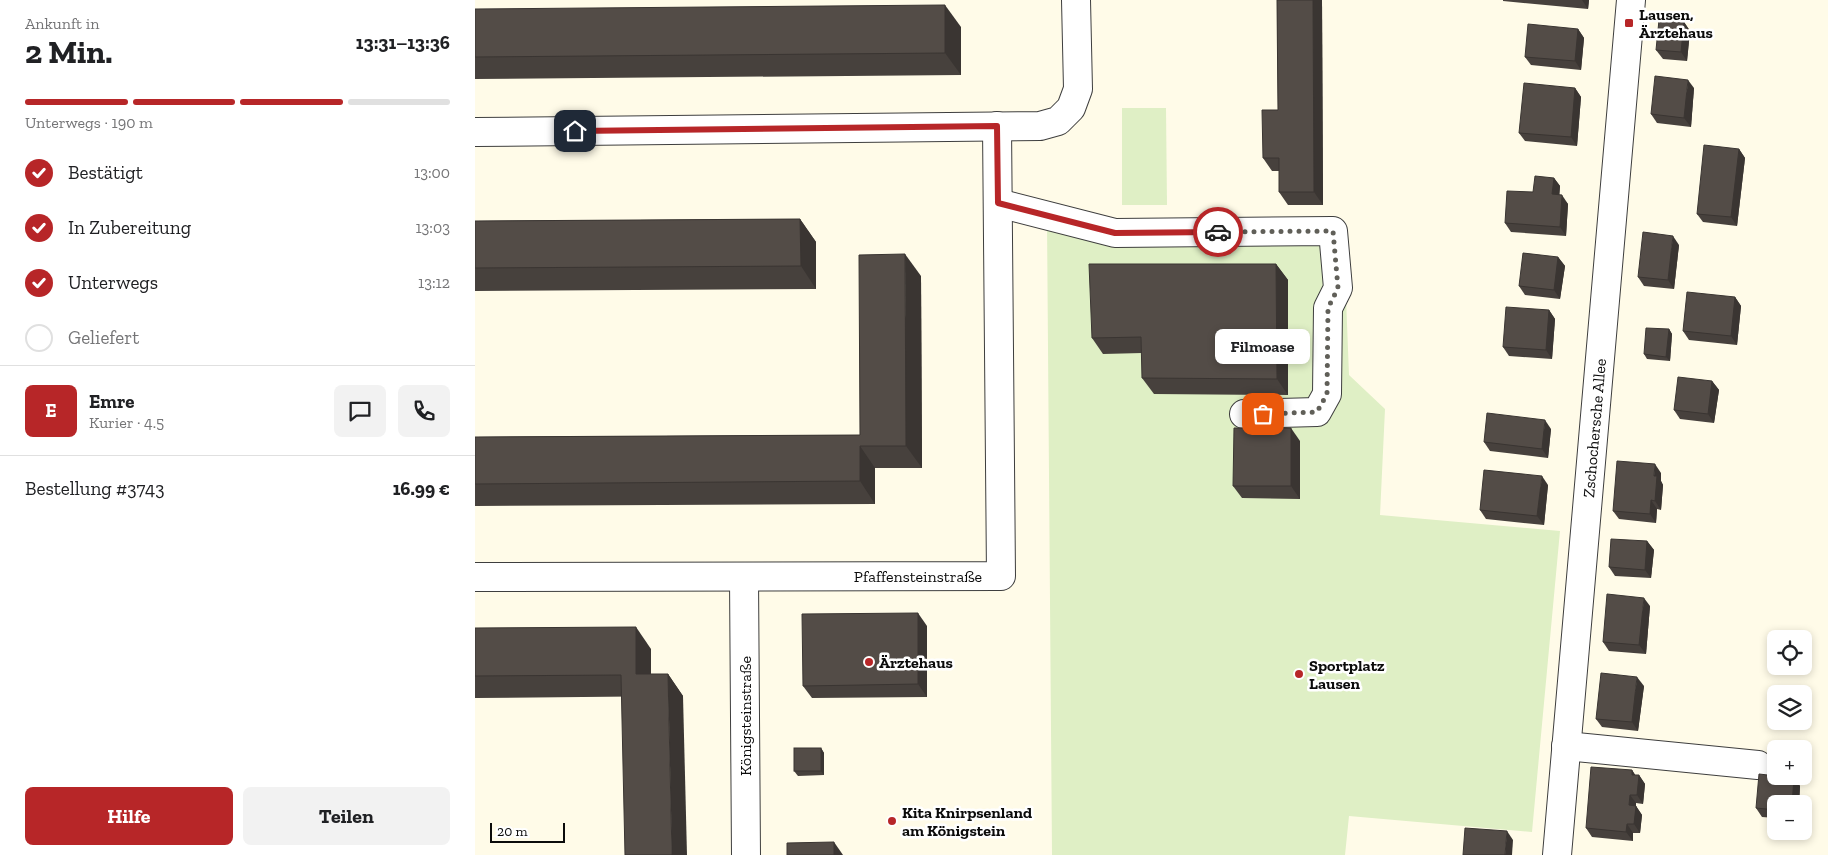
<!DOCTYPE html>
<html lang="de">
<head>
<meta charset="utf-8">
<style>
	body { margin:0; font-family:"Zilla Slab",serif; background:#f2f2f2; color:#202124; height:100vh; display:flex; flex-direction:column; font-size:19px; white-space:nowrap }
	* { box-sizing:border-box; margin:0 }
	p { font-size:16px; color:#757577 }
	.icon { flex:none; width:28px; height:28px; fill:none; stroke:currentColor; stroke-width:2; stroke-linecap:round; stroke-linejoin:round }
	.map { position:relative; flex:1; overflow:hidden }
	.drawer { display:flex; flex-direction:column; background:#fff; width:475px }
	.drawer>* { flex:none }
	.fabs { position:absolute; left:1292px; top:630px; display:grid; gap:10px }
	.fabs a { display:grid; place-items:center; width:45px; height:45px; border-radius:8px; background:#fff; box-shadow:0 2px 8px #0003; font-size:25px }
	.scale { position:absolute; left:15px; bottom:12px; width:75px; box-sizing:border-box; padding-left:5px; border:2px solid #0b0b0b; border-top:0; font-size:14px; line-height:18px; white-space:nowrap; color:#0b0b0b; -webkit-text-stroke:4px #fff; paint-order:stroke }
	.pin { position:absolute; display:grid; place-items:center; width:42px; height:42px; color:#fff; margin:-21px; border-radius:10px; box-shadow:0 2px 8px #0006 }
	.courier { position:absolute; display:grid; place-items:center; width:50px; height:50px; margin:-25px; border:4px solid #b72628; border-radius:50%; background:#fff; color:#222; box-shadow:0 1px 6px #0007 }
	.bubble { position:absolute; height:35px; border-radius:8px; background:#fff; box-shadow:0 2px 8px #0003; font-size:16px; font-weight:700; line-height:35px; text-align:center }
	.overview em { font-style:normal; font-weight:700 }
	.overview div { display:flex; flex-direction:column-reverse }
	.overview { display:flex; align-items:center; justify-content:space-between; height:85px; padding:0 25px }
	h1 { font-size:32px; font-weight:700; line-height:38px }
	.bar { display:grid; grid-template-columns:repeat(4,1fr); gap:8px 5px; align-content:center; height:60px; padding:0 25px }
	.bar i { height:6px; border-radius:4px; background:#e0e0e0 }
	.bar .on { background:#b72628 }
	.bar p { grid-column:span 4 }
	.line { display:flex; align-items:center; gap:12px; padding:0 25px; border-top:1px solid #e0e0e0 }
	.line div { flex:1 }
	.round { display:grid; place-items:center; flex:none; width:52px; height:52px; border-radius:8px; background:#f2f2f2 }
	ol { padding:0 25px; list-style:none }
	li { display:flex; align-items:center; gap:15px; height:55px }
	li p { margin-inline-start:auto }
	li .icon { padding:5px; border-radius:50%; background:#b72628; color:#fff; stroke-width:4 }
	li:last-child { color:#757577 }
	li i { width:28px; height:28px; border:2px solid #e0e0e0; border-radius:50% }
	.cta { display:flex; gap:10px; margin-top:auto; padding:10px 25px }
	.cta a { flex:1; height:58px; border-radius:8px; background:#b72628; color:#fff; font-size:20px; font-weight:700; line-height:58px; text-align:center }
	.cta a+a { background:#f2f2f2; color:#202124 }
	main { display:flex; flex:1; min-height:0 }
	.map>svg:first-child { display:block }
	.pitch { fill:#dfefc5 }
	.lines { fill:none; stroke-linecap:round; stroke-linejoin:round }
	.minor-casing { stroke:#3e3e3e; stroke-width:30 }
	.minor { stroke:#fff; stroke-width:28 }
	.wall { fill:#47413d }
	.shaded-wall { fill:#3a3532 }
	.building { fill:#534c47; stroke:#3a3532 }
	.done { stroke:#605f58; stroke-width:5; stroke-dasharray:0 9 }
	.route { stroke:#b72628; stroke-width:6 }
	.poi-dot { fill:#b72628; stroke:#fff; stroke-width:2 }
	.labels { text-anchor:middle; stroke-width:5; stroke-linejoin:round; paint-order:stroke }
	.poi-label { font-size:16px; font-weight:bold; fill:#0b0b0b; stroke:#fff; text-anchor:start }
	.street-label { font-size:16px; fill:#0b0b0b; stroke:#fff }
</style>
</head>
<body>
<main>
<section class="drawer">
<div class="overview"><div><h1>2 Min.</h1><p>Ankunft in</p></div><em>13:31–13:36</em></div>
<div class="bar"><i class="on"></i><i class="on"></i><i class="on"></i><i></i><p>Unterwegs · 190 m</p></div>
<ol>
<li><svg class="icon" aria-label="check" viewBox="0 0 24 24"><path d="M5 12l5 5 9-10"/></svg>Bestätigt<p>13:00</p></li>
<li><svg class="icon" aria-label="check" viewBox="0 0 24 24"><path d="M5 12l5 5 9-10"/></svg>In Zubereitung<p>13:03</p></li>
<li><svg class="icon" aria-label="check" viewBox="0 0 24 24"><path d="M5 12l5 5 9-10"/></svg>Unterwegs<p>13:12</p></li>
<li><i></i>Geliefert</li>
</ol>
<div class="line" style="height:90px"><b class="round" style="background:#b72628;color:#fff">E</b><div><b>Emre</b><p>Kurier · 4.5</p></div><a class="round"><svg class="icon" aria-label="chat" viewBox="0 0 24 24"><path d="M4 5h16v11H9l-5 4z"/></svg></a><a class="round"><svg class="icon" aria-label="phone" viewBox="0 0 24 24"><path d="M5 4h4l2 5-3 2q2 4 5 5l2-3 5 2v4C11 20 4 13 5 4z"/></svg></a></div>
<div class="line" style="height:65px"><div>Bestellung #3743</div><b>16.99 €</b></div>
<div class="cta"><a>Hilfe</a><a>Teilen</a></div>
</section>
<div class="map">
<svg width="1353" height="855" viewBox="0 0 1353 855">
	<rect width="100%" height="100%" fill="#fffbe8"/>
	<g class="pitch">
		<polygon points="647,108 691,108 692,205 647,205"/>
		<polygon points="572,221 831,235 869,246 874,375 910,409 905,515 1085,531 1057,832 874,816 870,855 577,855"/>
	</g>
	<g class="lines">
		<defs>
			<g id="minor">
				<polyline points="0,132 565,126 583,121 596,108 603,89 601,0"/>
				<polyline points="523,203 640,233 858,231 863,288 853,308 852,394 842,412 769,414"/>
				<polyline points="0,577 526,576 522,126"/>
				<polyline points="269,578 271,855"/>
				<polyline points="1091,746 1283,765"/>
				<polyline points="1082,855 1156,0"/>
			</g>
		</defs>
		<use href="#minor" class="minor-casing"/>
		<use href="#minor" class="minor"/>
	</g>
	<g class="wall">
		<polygon points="802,0 847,0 848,205 813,205 804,192 804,171 797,171 788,158 803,110"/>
		<polygon points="1028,0 1114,0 1113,9 1028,1"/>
		<polygon points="0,9 486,27 486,75 0,79"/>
		<polygon points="1209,22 1215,31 1212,61 1188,59 1181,50"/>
		<polygon points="1103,29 1109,38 1106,70 1056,65 1050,57"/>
		<polygon points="1100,88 1106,97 1102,146 1050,141 1044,133"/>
		<polygon points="1219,88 1216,127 1182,123 1176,114"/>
		<polygon points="1264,149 1270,158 1262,226 1228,222 1222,214"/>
		<polygon points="1079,178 1085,186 1084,195 1093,204 1091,236 1036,232 1030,223 1058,192"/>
		<polygon points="325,219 341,242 341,289 0,291 0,221"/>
		<polygon points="1204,245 1199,289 1169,286 1163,277"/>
		<polygon points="1083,257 1090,266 1085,299 1050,295 1044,286"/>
		<polygon points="801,264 813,280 813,395 679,394 667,378 667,353 628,354 617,338"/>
		<polygon points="446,276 447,468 400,468 400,504 0,506 0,437 385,435"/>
		<polygon points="1260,297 1266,306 1262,345 1214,340 1208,331"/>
		<polygon points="1074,310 1080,319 1077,359 1034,356 1028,347"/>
		<polygon points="1194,329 1197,334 1195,361 1172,359 1169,354"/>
		<polygon points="1237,381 1244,390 1239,423 1205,419 1199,410"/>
		<polygon points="1076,429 1073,458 1015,451 1009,442"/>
		<polygon points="825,441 825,499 767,498 758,486"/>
		<polygon points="1186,473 1186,481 1188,485 1186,510 1182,509 1181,523 1144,519 1138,511"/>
		<polygon points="1073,485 1069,525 1011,519 1005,510"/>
		<polygon points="1172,541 1179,550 1176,578 1140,576 1134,567"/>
		<polygon points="1175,606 1171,654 1134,651 1128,642"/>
		<polygon points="452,626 452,697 337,698 328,686"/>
		<polygon points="0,628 176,649 176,674 193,674 208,696 0,698"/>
		<polygon points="1169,686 1163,731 1127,727 1121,719"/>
		<polygon points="346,748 349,753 349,775 323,776 319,771"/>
		<polygon points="1157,770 1160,775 1164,775 1170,784 1168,804 1161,803 1161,806 1167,815 1165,833 1158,833 1158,841 1117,837 1111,828"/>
		<polygon points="1319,778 1325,786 1324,804 1301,804 1301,818 1287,817 1281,808"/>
	</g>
	<g class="shaded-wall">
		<polygon points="838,0 847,0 848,205 839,192"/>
		<polygon points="1107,0 1114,0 1113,9"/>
		<polygon points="470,5 486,27 486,75 470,53"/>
		<polygon points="1209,22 1215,31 1212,61 1206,52"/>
		<polygon points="1103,29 1109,38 1106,70 1100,61"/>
		<polygon points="1213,80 1219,88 1216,127 1209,118"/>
		<polygon points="1100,88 1106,97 1102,146 1096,137"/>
		<polygon points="1264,149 1270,158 1262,226 1256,217"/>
		<polygon points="1079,178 1085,186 1084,203 1077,194"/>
		<polygon points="1087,195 1093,204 1091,236 1085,227"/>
		<polygon points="325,219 341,242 341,289 326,266"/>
		<polygon points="1198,236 1204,245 1199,289 1193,280"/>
		<polygon points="430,254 446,276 447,468 431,446"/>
		<polygon points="1083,257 1090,266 1085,299 1079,290"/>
		<polygon points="801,264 813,280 813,395 802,379"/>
		<polygon points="1260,297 1266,306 1262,345 1256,336"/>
		<polygon points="1074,310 1080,319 1077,359 1071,350"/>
		<polygon points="1194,329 1197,334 1195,361 1191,357"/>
		<polygon points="1237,381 1244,390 1239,423 1233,414"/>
		<polygon points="1070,420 1076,429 1073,458 1067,449"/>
		<polygon points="816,428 825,441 825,499 816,486"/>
		<polygon points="385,446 400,468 400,504 385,481"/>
		<polygon points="1180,464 1186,473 1186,481 1188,485 1186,510 1180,501 1179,476"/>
		<polygon points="1067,476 1073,485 1069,525 1062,516"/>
		<polygon points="1176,500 1182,509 1181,523 1175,514"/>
		<polygon points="1172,541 1179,550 1176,578 1170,570"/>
		<polygon points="1169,598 1175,606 1171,654 1164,645"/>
		<polygon points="443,613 452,626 452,697 443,684"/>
		<polygon points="161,627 176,649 176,697 161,674"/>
		<polygon points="193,674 208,696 212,855 197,855"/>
		<polygon points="1162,677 1169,686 1163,731 1157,722"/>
		<polygon points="346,748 349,753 349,775 346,771"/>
		<polygon points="1157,770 1163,779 1164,775 1170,784 1168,804 1162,795 1157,775"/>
		<polygon points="1319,778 1325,786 1324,804 1317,804"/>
		<polygon points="1155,795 1161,803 1161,806 1167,815 1165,833 1159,824 1154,805"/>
		<polygon points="1152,824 1158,833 1158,841 1151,832"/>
		<polygon points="1032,831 1038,840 1037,855 1030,855"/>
		<polygon points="359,842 368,855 359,855"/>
	</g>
	<g class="building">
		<polygon points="802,0 838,0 839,192 804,192 804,158 788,158 787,110 803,110"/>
		<polygon points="470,5 470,53 0,57 0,9"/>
		<polygon points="1184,20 1209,22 1206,52 1181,50"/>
		<polygon points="1053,24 1103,29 1100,61 1050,57"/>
		<polygon points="1180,76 1213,80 1209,118 1176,114"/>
		<polygon points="1049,83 1100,88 1096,137 1044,133"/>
		<polygon points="1229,145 1264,149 1256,217 1222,214"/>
		<polygon points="1060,176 1079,178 1077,194 1087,195 1085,227 1030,223 1032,191 1058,192"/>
		<polygon points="325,219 326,266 0,268 0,221"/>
		<polygon points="1168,232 1198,236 1193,280 1163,277"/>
		<polygon points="1048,253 1083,257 1079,290 1044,286"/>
		<polygon points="430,254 431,446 385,446 385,481 0,484 0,437 385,435 384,255"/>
		<polygon points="614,264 801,264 802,379 667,378 666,337 617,338"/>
		<polygon points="1212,292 1260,297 1256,336 1208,331"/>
		<polygon points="1031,307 1074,310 1071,350 1028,347"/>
		<polygon points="1171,328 1194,329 1191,357 1169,354"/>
		<polygon points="1203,377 1237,381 1233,414 1199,410"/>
		<polygon points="1012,413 1070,420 1067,449 1009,442"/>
		<polygon points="759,428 816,428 816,486 758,486"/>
		<polygon points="1142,461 1180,464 1179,476 1182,476 1180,501 1176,500 1175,514 1138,511"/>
		<polygon points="1009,470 1067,476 1062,516 1005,510"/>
		<polygon points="1136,539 1172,541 1170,570 1134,567"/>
		<polygon points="1132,594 1169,598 1164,645 1128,642"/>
		<polygon points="443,613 443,684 328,686 327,614"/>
		<polygon points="161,627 161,674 193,674 197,855 150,855 146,675 0,676 0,628"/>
		<polygon points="1126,673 1162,677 1157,722 1121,719"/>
		<rect x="319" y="748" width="27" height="23"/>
		<polygon points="1116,767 1157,770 1157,775 1164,775 1162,795 1155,795 1154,805 1161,806 1159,824 1152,824 1151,832 1111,828"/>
		<polygon points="1284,774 1319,778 1317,804 1301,804 1301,810 1281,808"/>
		<polygon points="990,828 1032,831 1030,855 988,855"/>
		<polygon points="359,842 359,855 312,855 312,843"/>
	</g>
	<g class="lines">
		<polyline class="done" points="743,232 858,231 863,288 853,308 852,394 842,412 788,414"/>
		<polyline class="route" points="100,131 522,126 523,203 640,233 743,232"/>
	</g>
	<g class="poi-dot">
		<rect x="1149" y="18" width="10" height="10" rx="2.5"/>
		<circle cx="394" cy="662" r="5"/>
		<circle cx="824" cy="674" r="5"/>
		<circle cx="417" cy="821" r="5"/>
	</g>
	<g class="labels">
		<g class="poi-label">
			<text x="1164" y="20">Lausen,<tspan x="1164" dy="18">Ärztehaus</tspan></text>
			<text x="404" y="668">Ärztehaus</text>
			<text x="834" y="671">Sportplatz<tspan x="834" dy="18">Lausen</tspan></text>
			<text x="427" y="818">Kita Knirpsenland<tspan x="427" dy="18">am Königstein</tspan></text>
		</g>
		<g class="street-label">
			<text transform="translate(1119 428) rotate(-85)" y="6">Zschochersche Allee</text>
			<text x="443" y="582">Pfaffensteinstraße</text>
			<text transform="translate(270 716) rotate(-90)" y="6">Königsteinstraße</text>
		</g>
	</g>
</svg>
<div class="fabs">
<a><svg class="icon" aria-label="locate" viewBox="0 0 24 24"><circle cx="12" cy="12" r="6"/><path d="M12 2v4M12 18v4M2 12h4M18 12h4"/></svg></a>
<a><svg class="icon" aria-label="layers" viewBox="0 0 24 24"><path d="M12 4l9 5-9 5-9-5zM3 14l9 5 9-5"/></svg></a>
<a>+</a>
<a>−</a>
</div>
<div class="scale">20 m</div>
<div class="pin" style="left:788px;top:414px;background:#ea580c"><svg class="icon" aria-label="bag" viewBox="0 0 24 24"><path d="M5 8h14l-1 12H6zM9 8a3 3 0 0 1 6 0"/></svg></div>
<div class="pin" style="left:100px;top:131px;background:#1f2937"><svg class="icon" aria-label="home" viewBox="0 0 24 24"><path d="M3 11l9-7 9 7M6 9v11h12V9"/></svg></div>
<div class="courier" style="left:743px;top:232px"><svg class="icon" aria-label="car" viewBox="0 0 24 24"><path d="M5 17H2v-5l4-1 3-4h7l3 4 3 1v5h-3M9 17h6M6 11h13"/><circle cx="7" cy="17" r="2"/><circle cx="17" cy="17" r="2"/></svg></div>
<div class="bubble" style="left:740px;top:329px;width:95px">Filmoase</div>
</div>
</main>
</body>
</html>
